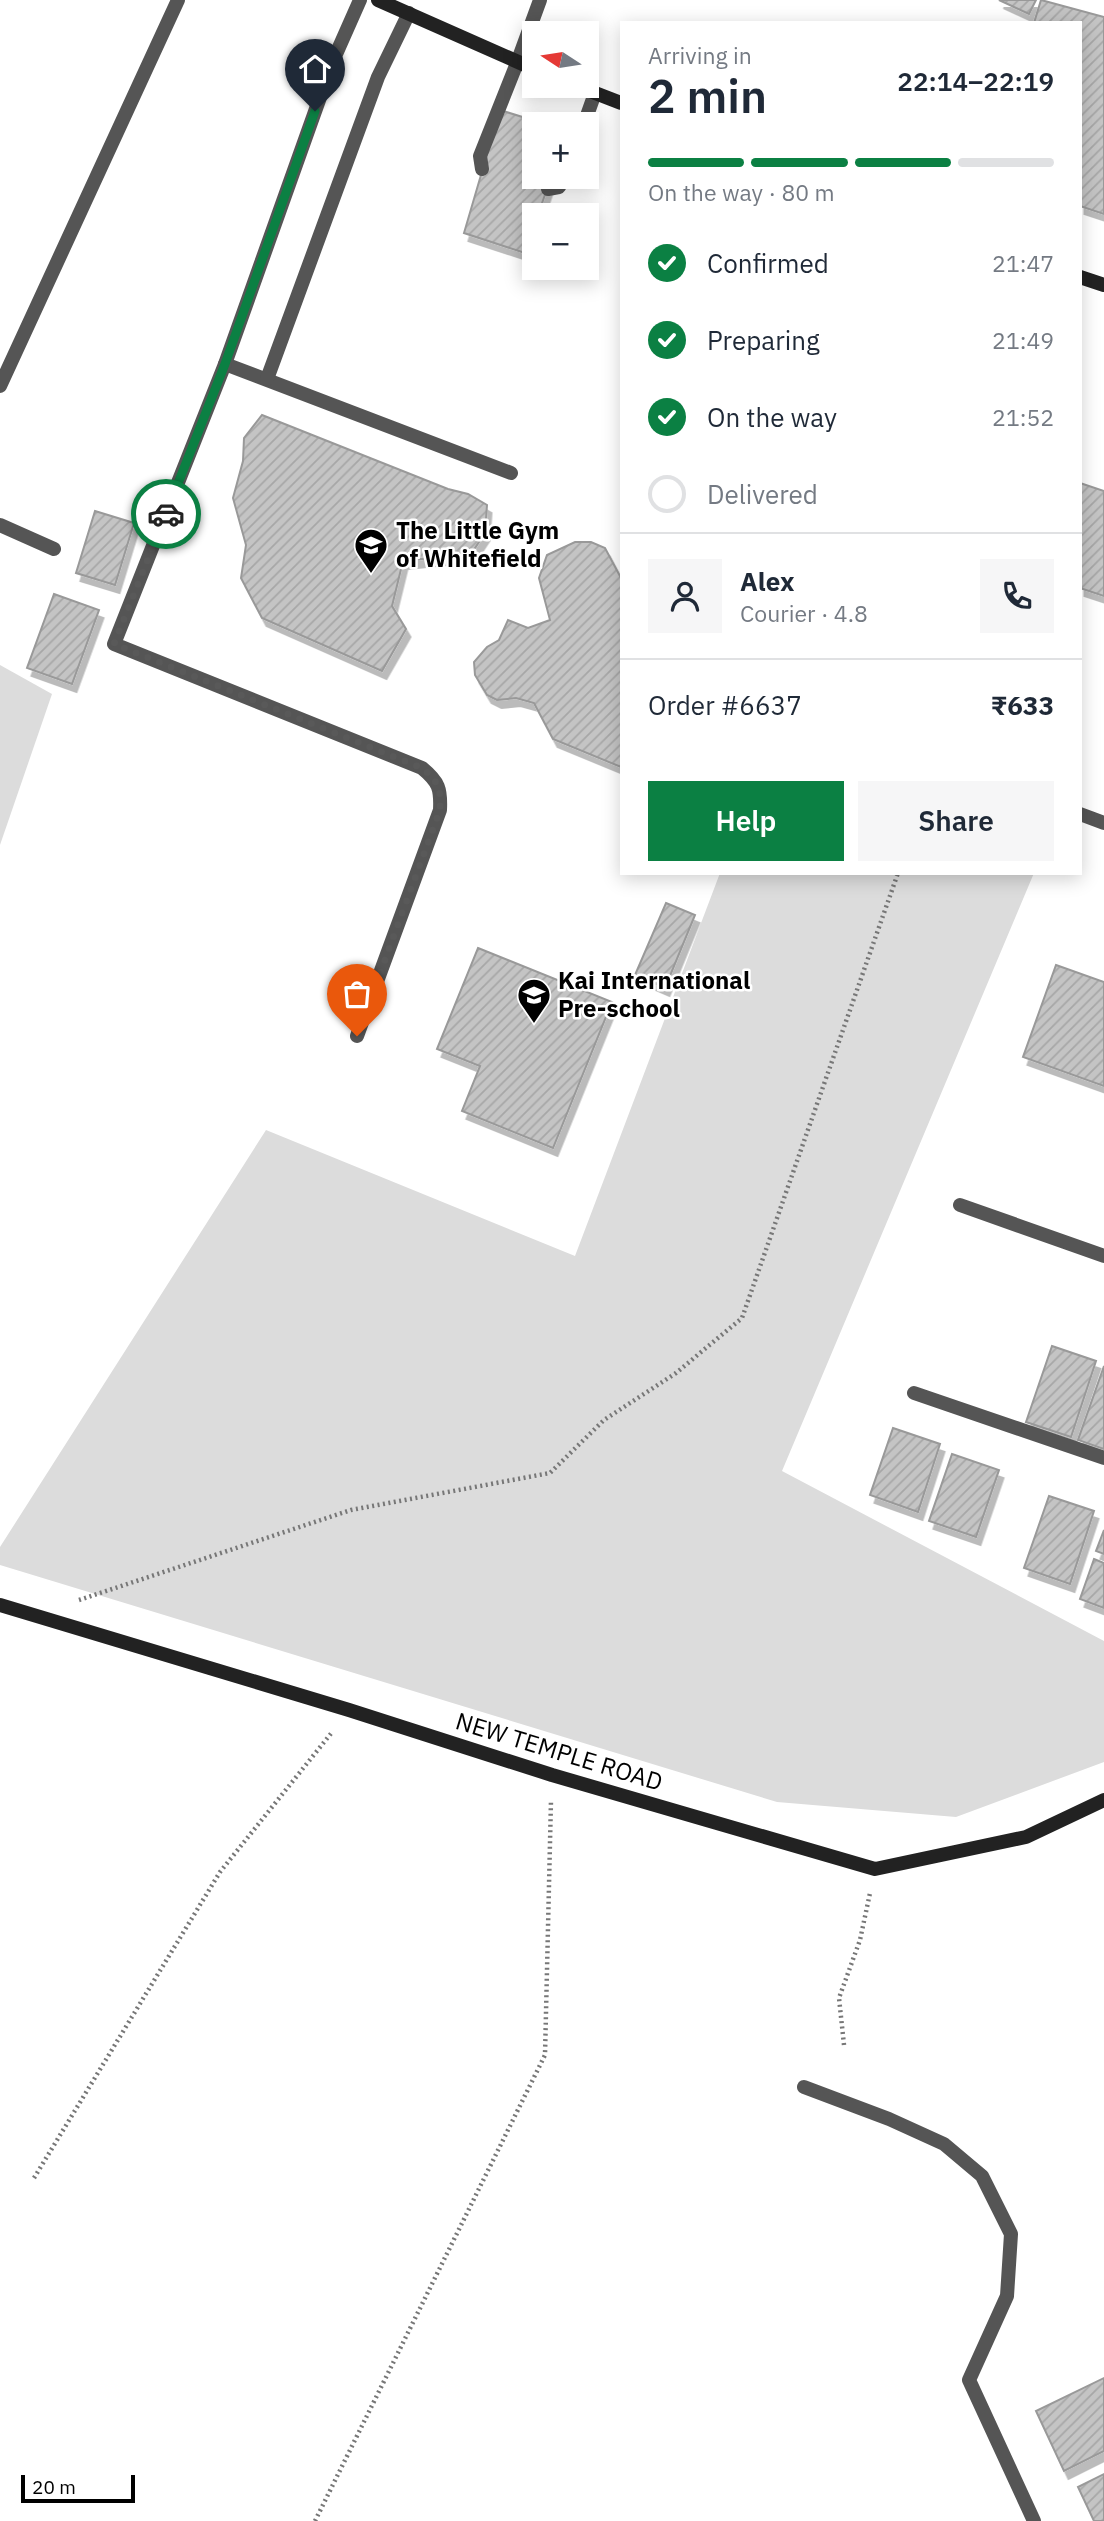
<!DOCTYPE html>
<html lang="en">
<head>
<meta charset="utf-8">
<style>
	body { margin:0; font-family:"IBM Plex Sans",sans-serif; background:#f6f6f7; color:#1f2937; height:100vh; display:flex; flex-direction:column; font-size:26px; white-space:nowrap }
	* { box-sizing:border-box; margin:0 }
	p { font-size:23px; color:#747a83 }
	.icon { flex:none; width:38px; height:38px; fill:none; stroke:currentColor; stroke-width:2; stroke-linecap:round; stroke-linejoin:round }
	.map { position:relative; flex:1; overflow:hidden }
	.details { position:absolute; left:620px; top:21px; width:462px; height:854px; display:flex; flex-direction:column; background:#fff; border-radius:0px; box-shadow:0 4px 18px #0003 }
	.details>* { flex:none }
	.needle { width:46px; rotate:282deg }
	.buttons { position:absolute; left:522px; top:21px; display:grid; gap:14px }
	.buttons a { display:grid; place-items:center; width:77px; height:77px; border-radius:0px; background:#fff; box-shadow:0 4px 18px #0003; font-size:35px }
	.scale { position:absolute; left:21px; bottom:18px; width:114px; box-sizing:border-box; padding-left:7px; border:4px solid #000; border-top:0; font-size:19px; line-height:24px; white-space:nowrap; color:#000; -webkit-text-stroke:5px #fff; paint-order:stroke }
	.pin { position:absolute; display:grid; place-items:center; width:60px; height:60px; color:#fff; margin:-72px -30px; border-radius:50% 50% 50% 0; rotate:-45deg; box-shadow:0 0 7px #0007 }
	.pin .icon { rotate:45deg }
	.courier { position:absolute; display:grid; place-items:center; width:70px; height:70px; margin:-35px; border:5px solid #0b8043; border-radius:50%; background:#fff; color:#222; box-shadow:0 2px 9px #0007 }
	.summary em { font-style:normal; font-weight:600 }
	.summary div { display:flex; flex-direction:column-reverse }
	.summary { display:flex; align-items:center; justify-content:space-between; height:119px; padding:0 28px }
	h1 { font-size:46px; font-weight:600; line-height:52px }
	.bar { display:grid; grid-template-columns:repeat(4,1fr); gap:10px 7px; align-content:center; height:84px; padding:0 28px }
	.bar i { height:9px; border-radius:5px; background:#e0e1e3 }
	.bar .active { background:#0b8043 }
	.bar p { grid-column:span 4 }
	.line { display:flex; align-items:center; gap:18px; padding:0 28px; border-top:2px solid #e0e1e3 }
	.line div { flex:1 }
	.round { display:grid; place-items:center; flex:none; width:74px; height:74px; border-radius:0px; background:#f6f6f7 }
	ol { padding:0 28px; list-style:none }
	li { display:flex; align-items:center; gap:21px; height:77px }
	li p { margin-inline-start:auto }
	li .icon { padding:7px; border-radius:50%; background:#0b8043; color:#fff; stroke-width:4 }
	li:last-child { color:#747a83 }
	li i { width:38px; height:38px; border:4px solid #e0e1e3; border-radius:50% }
	.cta { display:flex; gap:14px; margin-top:auto; padding:14px 28px }
	.cta a { flex:1; height:80px; border-radius:0px; background:#0b8043; color:#fff; font-size:28px; font-weight:600; line-height:80px; text-align:center }
	.cta a+a { background:#f6f6f7; color:#1f2937 }
	.map>svg:first-child { display:block }
	.green { fill:#dcdcdc }
	.building { fill:url(#building-hatch); stroke:#999; stroke-width:2; filter:url(#shadow) }
	.lines { fill:none; stroke-linecap:round; stroke-linejoin:round }
	.path { stroke:#777; stroke-width:4.5; stroke-dasharray:2 3.5; stroke-linecap:butt }
	.lane { stroke:#555; stroke-width:14 }
	.street { stroke:#555; stroke-width:14 }
	.secondary { stroke:#222; stroke-width:14 }
	.done { stroke:#595959; stroke-width:7; stroke-dasharray:0 12.6 }
	.route { stroke:#0b8043; stroke-width:9 }
	.labels { text-anchor:middle; stroke-width:5; stroke-linejoin:round; paint-order:stroke }
	.poi-label { font-size:24px; font-weight:bold; fill:#000; stroke:#fff; text-anchor:start }
	.street-label { font-size:24px; fill:#000; stroke:#fff }
</style>
</head>
<body>
<div class="map">
<svg width="1104" height="2521" viewBox="0 0 1104 2521">
	<defs>
		<pattern id="building-hatch" width="6" height="6" patternUnits="userSpaceOnUse" patternTransform="scale(1.75)"><rect width="6" height="6" fill="#c4c4c4"/><path d="M-1 1l2-2M0 6l6-6M5 7l2-2" fill="none" stroke="#a7a7a7"/></pattern>
		<filter id="shadow"><feDropShadow dx="4.5" dy="8" stdDeviation="0" flood-color="#0004"/></filter>
	</defs>
	<rect width="100%" height="100%" fill="#fff"/>
	<g class="green">
		<polygon points="0,665 52,694 0,845"/>
		<polygon points="720,873 1034,873 782,1471 1104,1641 1104,1762 956,1817 777,1802 0,1565 0,1547 266,1130 575,1256"/>
	</g>
	<g class="building">
		<polygon points="999,0 1036,0 1029,14"/>
		<polygon points="1041,0 1104,17 1104,214 1080,206 1080,23 1034,23"/>
		<polygon points="500,110 545,124 534,124 534,177 551,177 538,215 534,215 534,228 525,253 464,233"/>
		<polygon points="262,415 448,489 468,494 487,505 485,533 471,554 403,561 392,606 406,629 382,671 262,618 241,578 246,545 233,498 243,461 244,438"/>
		<polygon points="1080,483 1104,491 1104,596 1080,588"/>
		<polygon points="95,511 134,523 115,585 76,573"/>
		<polygon points="575,542 591,542 605,548 621,578 621,767 553,739 534,703 516,698 497,700 487,695 475,675 474,662 487,647 499,640 508,620 528,628 550,620 539,578 547,555"/>
		<polygon points="54,594 99,610 72,684 27,668"/>
		<polygon points="666,903 695,915 665,988 635,975"/>
		<polygon points="478,948 612,1002 553,1148 462,1111 480,1066 437,1049"/>
		<polygon points="1056,965 1104,982 1104,1086 1023,1057"/>
		<polygon points="1052,1346 1096,1361 1071,1437 1026,1422"/>
		<polygon points="1104,1366 1104,1449 1078,1440"/>
		<polygon points="893,1428 940,1444 918,1512 870,1495"/>
		<polygon points="952,1454 999,1470 976,1537 929,1521"/>
		<polygon points="1049,1496 1094,1511 1070,1584 1024,1568"/>
		<polygon points="1104,1530 1104,1554 1096,1551"/>
		<polygon points="1094,1559 1104,1563 1104,1608 1080,1599"/>
		<polygon points="1104,2378 1104,2451 1064,2471 1036,2411"/>
		<polygon points="1104,2474 1104,2521 1094,2521 1078,2487"/>
	</g>
	<g class="lines">
		<g class="path">
			<polyline points="79,1600 351,1510 550,1473 604,1420 676,1373 742,1318 898,873"/>
			<polyline points="844,2045 839,1998 860,1940 870,1893"/>
			<polyline points="34,2178 220,1872 333,1731"/>
			<polyline points="315,2521 545,2055 551,1800"/>
		</g>
		<g class="lane">
			<polyline points="360,0 333,61 225,364 511,473"/>
			<polyline points="584,124 595,93"/>
			<polyline points="482,169 480,156 517,63"/>
			<polyline points="548,189 559,187 565,177"/>
			<path d="M225 364 114 644 422 768C439 782 441 789 440 810L357 1036"/>
			<polyline points="267,379 378,77 409,13"/>
		</g>
		<g class="street">
			<polyline points="517,63 540,0"/>
			<polyline points="0,386 178,0"/>
			<polyline points="0,525 54,549"/>
			<polyline points="1080,814 1104,823"/>
			<polyline points="960,1205 1104,1256"/>
			<polyline points="914,1393 1104,1458"/>
			<polyline points="804,2087 889,2119 944,2144 982,2176 1011,2234 1007,2296 969,2380 1034,2521"/>
		</g>
		<g class="secondary">
			<polyline points="378,0 534,69"/>
			<polyline points="577,86 621,103"/>
			<polyline points="1080,277 1104,285"/>
			<polyline points="0,1605 349,1710 552,1775 875,1869 1026,1837 1104,1800"/>
		</g>
	</g>
	<g class="lines">
		<path class="done" d="M166 514 114 644 422 768C439 782 441 789 440 810L357 1036"/>
		<polyline class="route" points="166,514 225,364 315,111"/>
	</g>
	<defs>
		<symbol id="school-pin" viewBox="-11 -11 22 30"><path d="M0 17L-7.5 6A9.5 9.5 0 1 1 7.5 6Z" fill="#000" stroke="#fff"/><path d="M0-5L7-2L0 1L-7-2ZM-4 1L0 2.5L4 1V4Q0 6-4 4Z" fill="#fff"/></symbol>
	</defs>
	<g fill-rule="evenodd">
		<use href="#school-pin" x="352" y="526" width="38" height="52"/>
		<use href="#school-pin" x="515" y="976" width="38" height="52"/>
	</g>
	<g class="labels">
		<g class="poi-label">
			<text x="396" y="539">The Little Gym<tspan x="396" dy="28">of Whitefield</tspan></text>
			<text x="558" y="989">Kai International<tspan x="558" dy="28">Pre-school</tspan></text>
		</g>
		<g class="street-label">
			<text transform="translate(559 1752) rotate(17)" y="8">NEW TEMPLE ROAD</text>
		</g>
	</g>
</svg>
<div class="buttons">
<a><svg class="needle" viewBox="-14 -14 28 28"><path d="M0-13l5 13h-10z" fill="#e53935"/><path d="M0 13l5-13h-10z" fill="#747a83"/></svg></a>
<a>+</a>
<a>−</a>
</div>
<div class="scale">20 m</div>
<div class="pin" style="left:357px;top:1036px;background:#ea580c"><svg class="icon" aria-label="bag" viewBox="0 0 24 24"><path d="M5 8h14l-1 12H6zM9 8a3 3 0 0 1 6 0"/></svg></div>
<div class="pin" style="left:315px;top:111px;background:#1f2937"><svg class="icon" aria-label="home" viewBox="0 0 24 24"><path d="M3 11l9-7 9 7M6 9v11h12V9"/></svg></div>
<div class="courier" style="left:166px;top:514px"><svg class="icon" aria-label="car" viewBox="0 0 24 24"><path d="M5 17H2v-5l4-1 3-4h7l3 4 3 1v5h-3M9 17h6M6 11h13"/><circle cx="7" cy="17" r="2"/><circle cx="17" cy="17" r="2"/></svg></div>
<section class="details">
<div class="summary"><div><h1>2 min</h1><p>Arriving in</p></div><em>22:14–22:19</em></div>
<div class="bar"><i class="active"></i><i class="active"></i><i class="active"></i><i></i><p>On the way · 80 m</p></div>
<ol>
<li><svg class="icon" aria-label="check" viewBox="0 0 24 24"><path d="M5 12l5 5 9-10"/></svg>Confirmed<p>21:47</p></li>
<li><svg class="icon" aria-label="check" viewBox="0 0 24 24"><path d="M5 12l5 5 9-10"/></svg>Preparing<p>21:49</p></li>
<li><svg class="icon" aria-label="check" viewBox="0 0 24 24"><path d="M5 12l5 5 9-10"/></svg>On the way<p>21:52</p></li>
<li><i></i>Delivered</li>
</ol>
<div class="line" style="height:126px"><a class="round"><svg class="icon" aria-label="person" viewBox="0 0 24 24"><circle cx="12" cy="8" r="4"/><path d="M4 21q1-7 8-7t8 7"/></svg></a><div><b>Alex</b><p>Courier · 4.8</p></div><a class="round"><svg class="icon" aria-label="phone" viewBox="0 0 24 24"><path d="M5 4h4l2 5-3 2q2 4 5 5l2-3 5 2v4C11 20 4 13 5 4z"/></svg></a></div>
<div class="line" style="height:91px"><div>Order #6637</div><b>₹633</b></div>
<div class="cta"><a>Help</a><a>Share</a></div>
</section>
</div>
</body>
</html>
